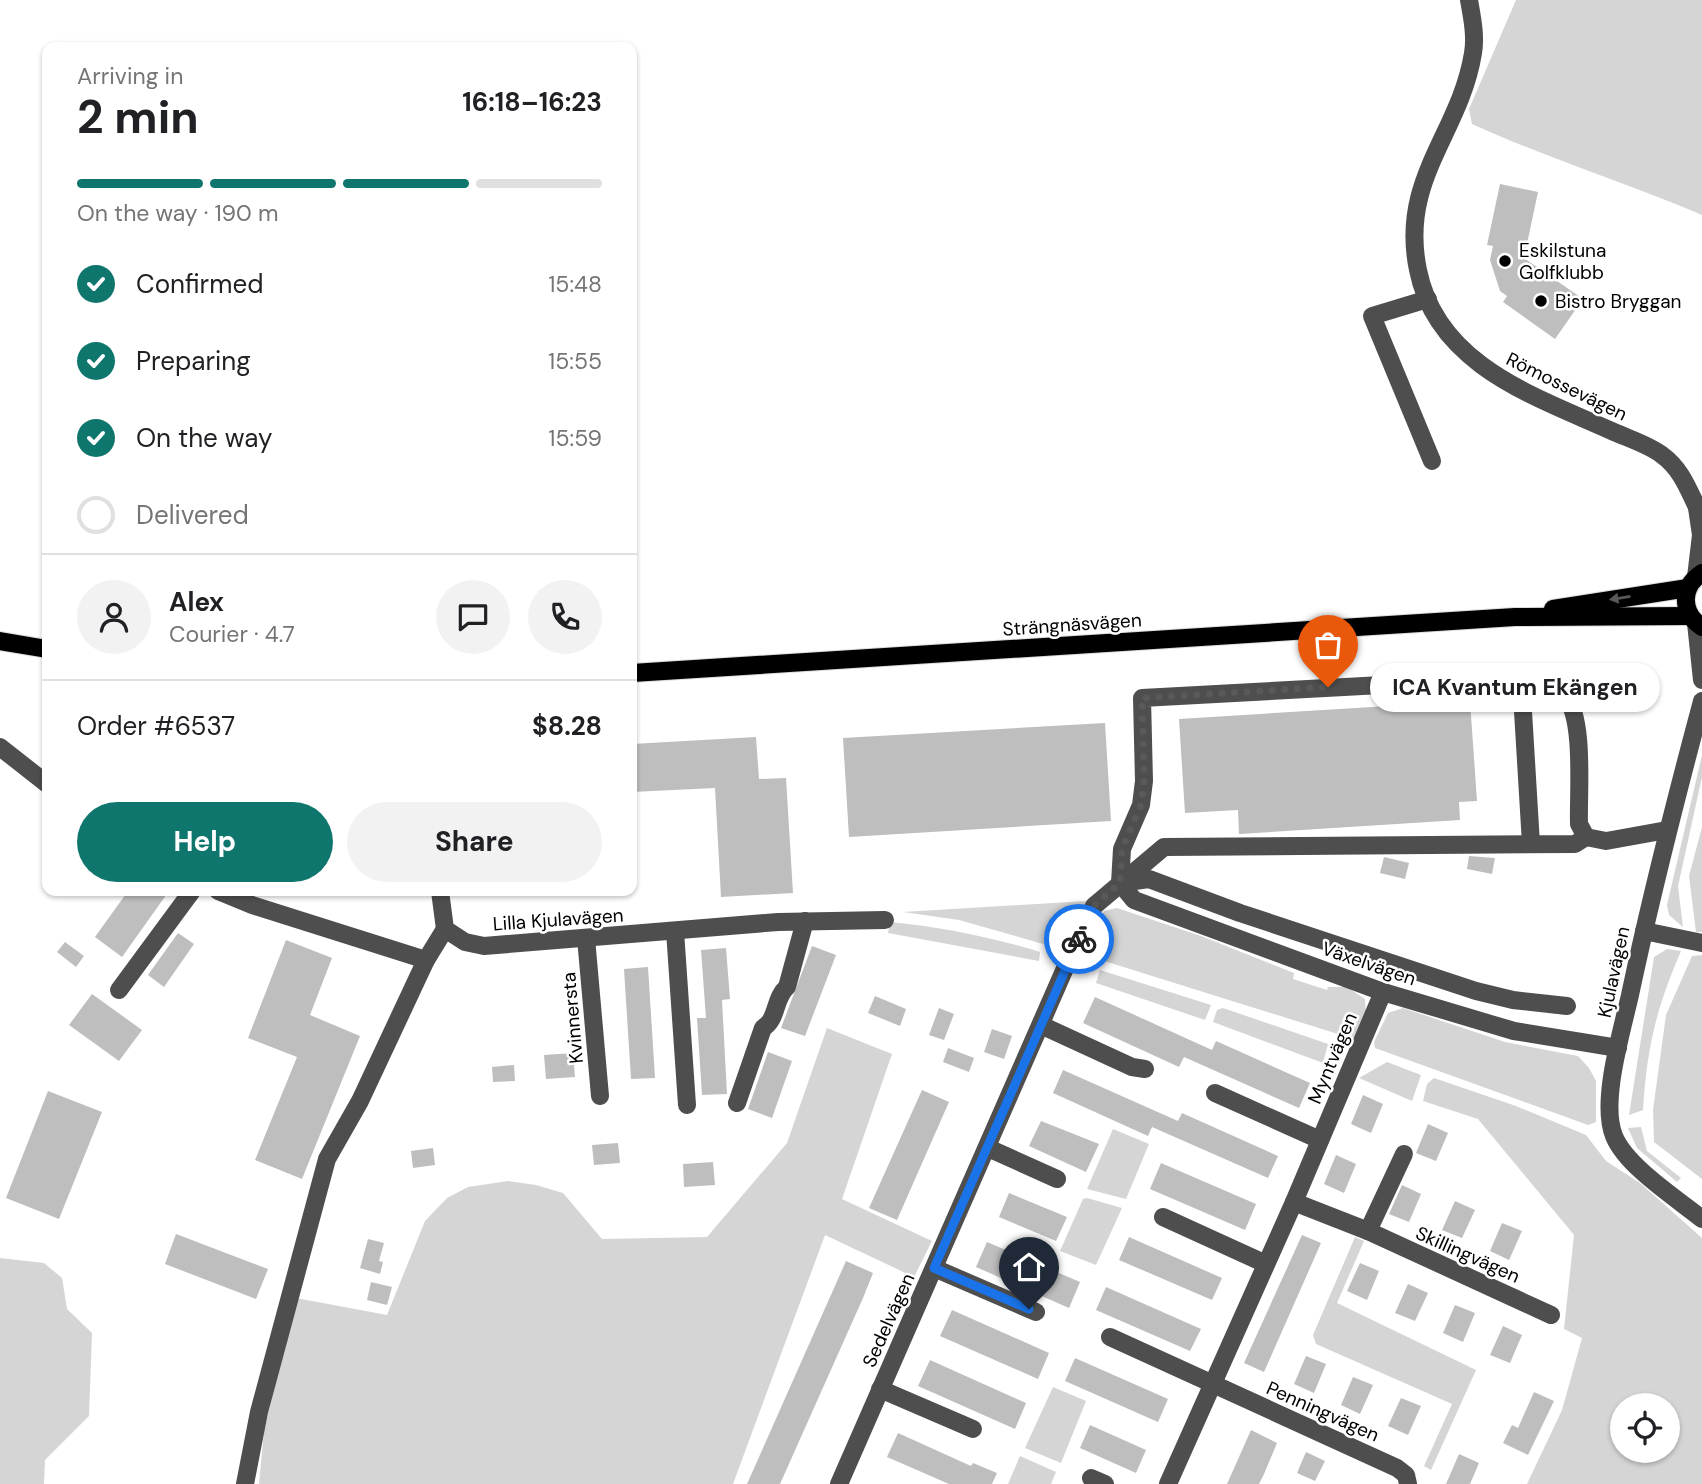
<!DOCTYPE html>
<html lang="en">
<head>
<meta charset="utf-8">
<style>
	body { margin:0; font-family:"DM Sans",sans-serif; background:#f2f2f2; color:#202124; height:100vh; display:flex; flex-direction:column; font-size:26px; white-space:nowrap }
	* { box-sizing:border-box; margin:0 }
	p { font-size:23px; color:#757577 }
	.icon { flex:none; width:38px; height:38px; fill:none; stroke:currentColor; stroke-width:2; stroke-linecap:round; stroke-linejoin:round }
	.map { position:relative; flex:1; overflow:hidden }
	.panel { position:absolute; left:42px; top:42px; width:595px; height:854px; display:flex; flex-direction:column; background:#fff; border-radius:14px; box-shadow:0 2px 5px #0004 }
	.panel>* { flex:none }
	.buttons { position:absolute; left:1610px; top:1393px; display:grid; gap:14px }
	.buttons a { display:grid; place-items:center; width:70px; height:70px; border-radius:50%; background:#fff; box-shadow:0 2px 5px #0004; font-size:35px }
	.pin { position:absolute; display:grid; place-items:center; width:60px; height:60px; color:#fff; margin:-72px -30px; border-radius:50% 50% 50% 0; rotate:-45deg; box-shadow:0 0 7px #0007 }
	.pin .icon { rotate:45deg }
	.courier { position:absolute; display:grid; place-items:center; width:70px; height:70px; margin:-35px; border:5px solid #1a73e8; border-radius:50%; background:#fff; color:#222; box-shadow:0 2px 9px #0007 }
	.bubble { position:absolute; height:49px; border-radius:24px; background:#fff; box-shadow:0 2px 5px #0004; font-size:23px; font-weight:700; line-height:49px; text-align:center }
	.overview em { font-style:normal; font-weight:700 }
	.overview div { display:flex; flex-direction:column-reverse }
	.overview { display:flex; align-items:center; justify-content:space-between; height:119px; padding:0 35px }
	h1 { font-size:46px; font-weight:700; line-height:52px }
	.bar { display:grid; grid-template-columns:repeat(4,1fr); gap:10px 7px; align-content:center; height:84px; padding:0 35px }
	.bar i { height:9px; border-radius:5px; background:#e0e0e0 }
	.bar .active { background:#0f766e }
	.bar p { grid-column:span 4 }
	.line { display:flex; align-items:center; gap:18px; padding:0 35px; border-top:2px solid #e0e0e0 }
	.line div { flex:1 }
	.round { display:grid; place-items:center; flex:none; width:74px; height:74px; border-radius:37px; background:#f2f2f2 }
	ol { padding:0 35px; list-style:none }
	li { display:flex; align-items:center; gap:21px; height:77px }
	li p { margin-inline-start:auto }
	li .icon { padding:7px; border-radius:50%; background:#0f766e; color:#fff; stroke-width:4 }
	li:last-child { color:#757577 }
	li i { width:38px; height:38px; border:4px solid #e0e0e0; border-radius:50% }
	.button { display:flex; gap:14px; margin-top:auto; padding:14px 35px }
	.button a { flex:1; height:80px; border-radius:42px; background:#0f766e; color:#fff; font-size:28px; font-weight:700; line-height:80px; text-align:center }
	.button a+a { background:#f2f2f2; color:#202124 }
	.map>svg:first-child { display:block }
	.green { fill:#d5d5d5; fill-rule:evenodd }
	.building { fill:#bebebe }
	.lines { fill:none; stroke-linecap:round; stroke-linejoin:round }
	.major-casing { stroke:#dbdbdb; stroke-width:20 }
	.minor { stroke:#4e4e4e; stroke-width:18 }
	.major { stroke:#000; stroke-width:18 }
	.oneway { fill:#595959 }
	.done { stroke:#595959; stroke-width:7; stroke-dasharray:0 12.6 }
	.route { stroke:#1a73e8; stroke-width:9 }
	.poi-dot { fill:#000; stroke:#fff; stroke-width:2.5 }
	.labels { text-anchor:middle; stroke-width:5; stroke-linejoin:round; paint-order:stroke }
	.poi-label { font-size:19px; fill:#000; stroke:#fff; text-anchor:start }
	.street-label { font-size:19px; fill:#000; stroke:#fff }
</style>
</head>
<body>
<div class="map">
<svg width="1702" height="1484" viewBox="0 0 1702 1484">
	<rect width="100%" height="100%" fill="#fff"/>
	<g class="green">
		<path d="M1516 0H1702V215C1626 183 1547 158 1472 124L1469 109Z"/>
		<polygon points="1702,755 1702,777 1678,886 1683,927 1669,915 1667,905"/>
		<polygon points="1702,827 1702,932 1696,932 1689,876"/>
		<polygon points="1086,901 1066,945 1057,948 959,920 903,912"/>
		<polygon points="1117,908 1201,936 1294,973 1293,979 1327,990 1328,987 1347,987 1365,999 1366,1015 1354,1039 1085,955 1088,941 1104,911"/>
		<path d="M890 922C941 927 991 937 1040 952L1039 961 888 933Z"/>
		<path d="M1667 949 1681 951C1656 1009 1647 1047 1643 1110L1629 1115 1654 957Z"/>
		<polygon points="1702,955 1702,1179 1654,1142 1653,1110 1666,1015 1692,956"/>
		<polygon points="1100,970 1211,1005 1205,1020 1096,983"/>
		<polygon points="1223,1008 1328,1044 1323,1063 1213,1022 1217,1010"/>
		<polygon points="1403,1008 1505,1042 1578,1056 1589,1068 1596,1081 1596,1122 1588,1125 1375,1048 1374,1042 1388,1013"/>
		<polygon points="827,1028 892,1054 842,1199 932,1241 914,1277 825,1235 733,1484 259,1484 264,1431 296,1298 387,1315 425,1221 447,1198 468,1187 508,1181 536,1185 563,1193 602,1239 707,1237 787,1143"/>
		<polygon points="1387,1062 1421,1075 1412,1101 1359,1078"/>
		<path d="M1434 1078 1516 1106 1586 1135 1606 1161 1640 1183 1702 1238V1484H1527L1562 1410 1582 1338 1564 1329 1574 1235 1478 1119 1423 1101 1427 1084ZM1668 1405V1451H1622V1405Z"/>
		<polygon points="1641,1127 1647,1151 1681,1178 1677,1182 1637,1148 1628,1128"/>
		<polygon points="1113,1129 1149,1144 1126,1199 1087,1189"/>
		<polygon points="1087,1198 1122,1208 1096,1265 1060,1251 1083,1199"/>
		<polygon points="1355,1237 1364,1241 1337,1303 1476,1370 1431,1470 1424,1466 1452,1404 1316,1344 1313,1335"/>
		<polygon points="0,1258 44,1263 62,1278 67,1309 92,1333 89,1416 45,1460 44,1484 0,1484"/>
		<polygon points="1053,1387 1086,1401 1061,1463 1025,1448"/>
		<polygon points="1020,1456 1056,1472 1051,1484 1008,1484"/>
	</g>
	<g class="building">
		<polygon points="1500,184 1538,192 1524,258 1583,299 1555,339 1503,302 1507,296 1500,291 1490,260 1493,246 1487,245"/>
		<polygon points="1470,701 1477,801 1459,802 1460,820 1239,834 1238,810 1185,813 1179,719"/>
		<polygon points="1105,723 1111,821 849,837 843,738"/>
		<polygon points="756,737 759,779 786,778 793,893 721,897 715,788 632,792 632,744"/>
		<polygon points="1469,856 1495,858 1492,874 1467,869"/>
		<polygon points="1384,857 1409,863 1405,879 1380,873"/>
		<polygon points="128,891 169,891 122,957 95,937"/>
		<polygon points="178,933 194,944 164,987 148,975"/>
		<polygon points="286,940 332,958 310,1015 360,1036 302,1179 255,1160 297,1057 248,1038"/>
		<polygon points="65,942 84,956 76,967 57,952"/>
		<polygon points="812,946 836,955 805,1036 781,1028"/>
		<polygon points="726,948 730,999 722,1000 727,1094 702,1095 697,1018 706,1018 701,950"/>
		<polygon points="648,967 655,1078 631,1079 624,969"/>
		<polygon points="92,994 142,1030 119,1061 69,1025"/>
		<polygon points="875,996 906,1009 900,1026 868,1013"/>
		<polygon points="1095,997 1212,1050 1216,1041 1310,1083 1299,1108 1184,1057 1179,1067 1083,1023"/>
		<polygon points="939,1008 954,1014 944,1040 929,1035"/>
		<polygon points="992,1029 1012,1036 1004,1059 984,1052"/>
		<polygon points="948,1048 974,1058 969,1072 943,1062"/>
		<polygon points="768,1052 792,1061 772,1118 748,1109"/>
		<polygon points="573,1053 575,1077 546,1079 544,1055"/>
		<polygon points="514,1065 515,1081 493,1082 492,1067"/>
		<polygon points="1063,1070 1178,1121 1182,1113 1278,1156 1268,1178 1152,1127 1148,1136 1053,1093"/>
		<polygon points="922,1090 949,1102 897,1220 869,1208"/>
		<polygon points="48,1091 102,1112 59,1219 6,1198"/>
		<polygon points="1363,1095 1383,1104 1371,1133 1351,1124"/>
		<polygon points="1041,1121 1099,1144 1086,1172 1029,1146"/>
		<polygon points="1428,1124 1448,1133 1436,1161 1416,1153"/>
		<polygon points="618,1143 620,1163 594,1165 592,1145"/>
		<polygon points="433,1148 435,1165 413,1168 411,1151"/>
		<polygon points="1336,1155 1356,1164 1344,1193 1324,1184"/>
		<polygon points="713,1162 715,1185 684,1187 683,1164"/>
		<polygon points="1161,1163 1256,1204 1245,1230 1150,1189"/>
		<polygon points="1402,1185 1421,1194 1409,1222 1389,1214"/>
		<polygon points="1009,1193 1067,1217 1056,1241 999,1217"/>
		<polygon points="1455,1201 1475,1210 1462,1238 1442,1230"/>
		<polygon points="1502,1223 1522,1231 1509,1260 1490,1251"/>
		<polygon points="176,1234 268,1269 256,1299 165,1264"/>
		<polygon points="1302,1235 1321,1243 1264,1372 1244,1363"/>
		<polygon points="1129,1237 1222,1278 1212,1300 1119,1260"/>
		<polygon points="368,1239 384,1243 379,1261 383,1262 380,1274 360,1268"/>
		<polygon points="987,1242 1080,1282 1069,1308 976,1267"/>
		<polygon points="846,1261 873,1273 863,1298 780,1484 747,1484"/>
		<polygon points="1360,1263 1379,1271 1367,1300 1347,1291"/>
		<polygon points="371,1282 392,1287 387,1305 367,1300"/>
		<polygon points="1408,1284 1428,1293 1415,1321 1395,1313"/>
		<polygon points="1106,1287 1201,1329 1190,1351 1096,1310"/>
		<polygon points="1455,1305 1475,1313 1463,1342 1443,1333"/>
		<polygon points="952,1310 1049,1353 1038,1379 940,1336"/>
		<polygon points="1503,1326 1522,1335 1510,1363 1490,1355"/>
		<polygon points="1306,1356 1326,1364 1314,1393 1294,1384"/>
		<polygon points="1075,1358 1168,1399 1158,1422 1065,1381"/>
		<polygon points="930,1360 1026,1403 1015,1429 918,1386"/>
		<polygon points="1353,1377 1373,1385 1360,1414 1341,1405"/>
		<polygon points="1534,1392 1554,1401 1528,1455 1503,1443 1512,1425 1518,1428"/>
		<polygon points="1401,1398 1421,1406 1408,1435 1388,1426"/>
		<polygon points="1090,1425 1146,1450 1136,1473 1080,1448"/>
		<polygon points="1251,1430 1277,1443 1264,1474 1259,1484 1227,1484"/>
		<polygon points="898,1433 971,1466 973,1463 997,1473 992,1484 949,1484 887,1457"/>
		<polygon points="1306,1452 1325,1461 1315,1481 1297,1473"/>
		<polygon points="1459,1454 1479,1463 1470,1484 1446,1484"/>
	</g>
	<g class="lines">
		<defs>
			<g id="major">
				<path d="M1702 573C1680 587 1681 613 1702 627"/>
				<polyline points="1553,609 1688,588"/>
				<polyline points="0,641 47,649"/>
				<polyline points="632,673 1515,617 1690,616"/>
			</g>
		</defs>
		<use href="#major" class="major-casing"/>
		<g class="minor">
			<path d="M1469 0C1472 17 1476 36 1473 53 1460 134 1399 179 1418 270 1437 366 1537 397 1614 432 1630 439 1649 445 1662 455 1684 471 1690 495 1702 517"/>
			<polyline points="1428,299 1372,316 1432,461"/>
			<polyline points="1696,577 1701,535 1697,508"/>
			<polyline points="1696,623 1702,680"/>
			<polyline points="1521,678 1531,844"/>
			<path d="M1702 701C1676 798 1651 896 1630 995 1622 1031 1600 1102 1614 1136 1626 1166 1676 1198 1702 1219"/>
			<polyline points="0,747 47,784"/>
			<path d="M1120 883 1122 849 1141 805 1144 781 1142 698 1532 677C1545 682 1556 686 1565 696 1585 718 1578 793 1579 824L1586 837 1606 841 1667 830"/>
			<polyline points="1120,883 1134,900 1383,992 1514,1031 1618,1048"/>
			<polyline points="1120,883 1149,879 1240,913 1476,991 1513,1000 1567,1006"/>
			<polyline points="218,891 252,905 426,960"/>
			<polyline points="440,891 445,929 465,942 484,946 778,922 885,920"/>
			<polyline points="675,931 687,1105"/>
			<polyline points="1644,931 1702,943"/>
			<polyline points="586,938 600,1096"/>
			<polyline points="119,990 192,891"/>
			<polyline points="1043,1026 1132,1067 1145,1069"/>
			<polyline points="1215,1093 1320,1140"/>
			<path d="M737 1103 763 1028C778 1019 774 998 787 987L805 921"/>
			<polyline points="988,1148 1057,1179"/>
			<polyline points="1294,1202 1368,1231 1551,1315"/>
			<polyline points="1163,1217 1266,1264"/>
			<polyline points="1368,1231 1404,1154"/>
			<polyline points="934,1268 1036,1312"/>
			<polyline points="1110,1337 1397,1468 1406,1475 1408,1484"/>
			<polyline points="880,1389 973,1429"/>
			<polyline points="1091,1478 1105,1484"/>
			<polyline points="245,1484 259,1412 327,1159 360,1101 426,960 445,929"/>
			<polyline points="839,1484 1084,925 1094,906 1164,847 1575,844 1586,837"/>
			<polyline points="1168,1484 1294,1202 1383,992"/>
		</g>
		<use href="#major" class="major"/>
	</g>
	<defs><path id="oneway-solid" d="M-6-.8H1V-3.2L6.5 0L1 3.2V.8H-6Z" transform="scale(1.75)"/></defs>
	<use class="oneway" href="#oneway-solid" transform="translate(1620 598) rotate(171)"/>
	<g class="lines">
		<polyline class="done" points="1079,939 1094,906 1120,883 1122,849 1141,805 1144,781 1142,698 1328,687"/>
		<polyline class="route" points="1029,1309 934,1268 1079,939"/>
	</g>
	<g class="poi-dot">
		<circle cx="1505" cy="261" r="7"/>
		<circle cx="1541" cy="301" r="7"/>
	</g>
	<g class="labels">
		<g class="poi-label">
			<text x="1519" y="257">Eskilstuna<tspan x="1519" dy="22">Golfklubb</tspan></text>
			<text x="1555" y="308">Bistro Bryggan</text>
		</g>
		<g class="street-label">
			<text transform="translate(1567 386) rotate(26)" y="7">Römossevägen</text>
			<text transform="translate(1072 624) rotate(-4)" y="7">Strängnäsvägen</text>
			<text transform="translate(558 919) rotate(-4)" y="7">Lilla Kjulavägen</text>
			<text transform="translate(1369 963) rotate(19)" y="7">Växelvägen</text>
			<text transform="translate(1613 972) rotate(-78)" y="7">Kjulavägen</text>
			<text transform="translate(572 1018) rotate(-95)" y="7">Kvinnersta</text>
			<text transform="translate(1332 1058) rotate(-67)" y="7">Myntvägen</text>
			<text transform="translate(1468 1254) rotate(24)" y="7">Skillingvägen</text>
			<text transform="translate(888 1320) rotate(-66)" y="7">Sedelvägen</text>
			<text transform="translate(1323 1411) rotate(24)" y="7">Penningvägen</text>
		</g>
	</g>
</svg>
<div class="buttons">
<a><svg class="icon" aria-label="locate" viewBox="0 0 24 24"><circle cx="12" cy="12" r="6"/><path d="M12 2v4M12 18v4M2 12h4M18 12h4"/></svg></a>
</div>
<div class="pin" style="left:1328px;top:687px;background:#ea580c"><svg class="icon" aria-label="bag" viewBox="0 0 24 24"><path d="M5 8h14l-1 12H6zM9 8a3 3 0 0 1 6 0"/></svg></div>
<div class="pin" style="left:1029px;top:1309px;background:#1f2937"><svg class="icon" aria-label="home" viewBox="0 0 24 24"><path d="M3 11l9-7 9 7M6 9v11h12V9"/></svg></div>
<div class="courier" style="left:1079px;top:939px"><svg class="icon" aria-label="bike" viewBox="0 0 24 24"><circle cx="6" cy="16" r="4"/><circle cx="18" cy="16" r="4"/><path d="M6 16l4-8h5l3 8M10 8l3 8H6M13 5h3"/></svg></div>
<div class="bubble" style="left:1370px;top:663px;width:290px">ICA Kvantum Ekängen</div>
<section class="panel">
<div class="overview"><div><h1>2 min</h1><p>Arriving in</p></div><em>16:18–16:23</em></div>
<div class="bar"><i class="active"></i><i class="active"></i><i class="active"></i><i></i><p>On the way · 190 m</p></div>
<ol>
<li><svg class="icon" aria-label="check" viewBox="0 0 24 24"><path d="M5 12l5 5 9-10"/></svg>Confirmed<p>15:48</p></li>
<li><svg class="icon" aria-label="check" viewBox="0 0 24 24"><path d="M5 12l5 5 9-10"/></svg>Preparing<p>15:55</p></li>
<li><svg class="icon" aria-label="check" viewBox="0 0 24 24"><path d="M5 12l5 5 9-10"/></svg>On the way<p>15:59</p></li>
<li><i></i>Delivered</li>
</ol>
<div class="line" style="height:126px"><a class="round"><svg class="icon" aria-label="person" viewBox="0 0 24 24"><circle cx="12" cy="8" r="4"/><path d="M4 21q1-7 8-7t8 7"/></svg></a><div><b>Alex</b><p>Courier · 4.7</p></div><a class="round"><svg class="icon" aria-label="chat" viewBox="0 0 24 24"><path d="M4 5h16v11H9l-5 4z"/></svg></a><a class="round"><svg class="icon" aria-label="phone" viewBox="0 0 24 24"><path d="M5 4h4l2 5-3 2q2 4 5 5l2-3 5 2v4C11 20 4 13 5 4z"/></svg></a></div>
<div class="line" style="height:91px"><div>Order #6537</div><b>$8.28</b></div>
<div class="button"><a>Help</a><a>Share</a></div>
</section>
</div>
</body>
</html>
